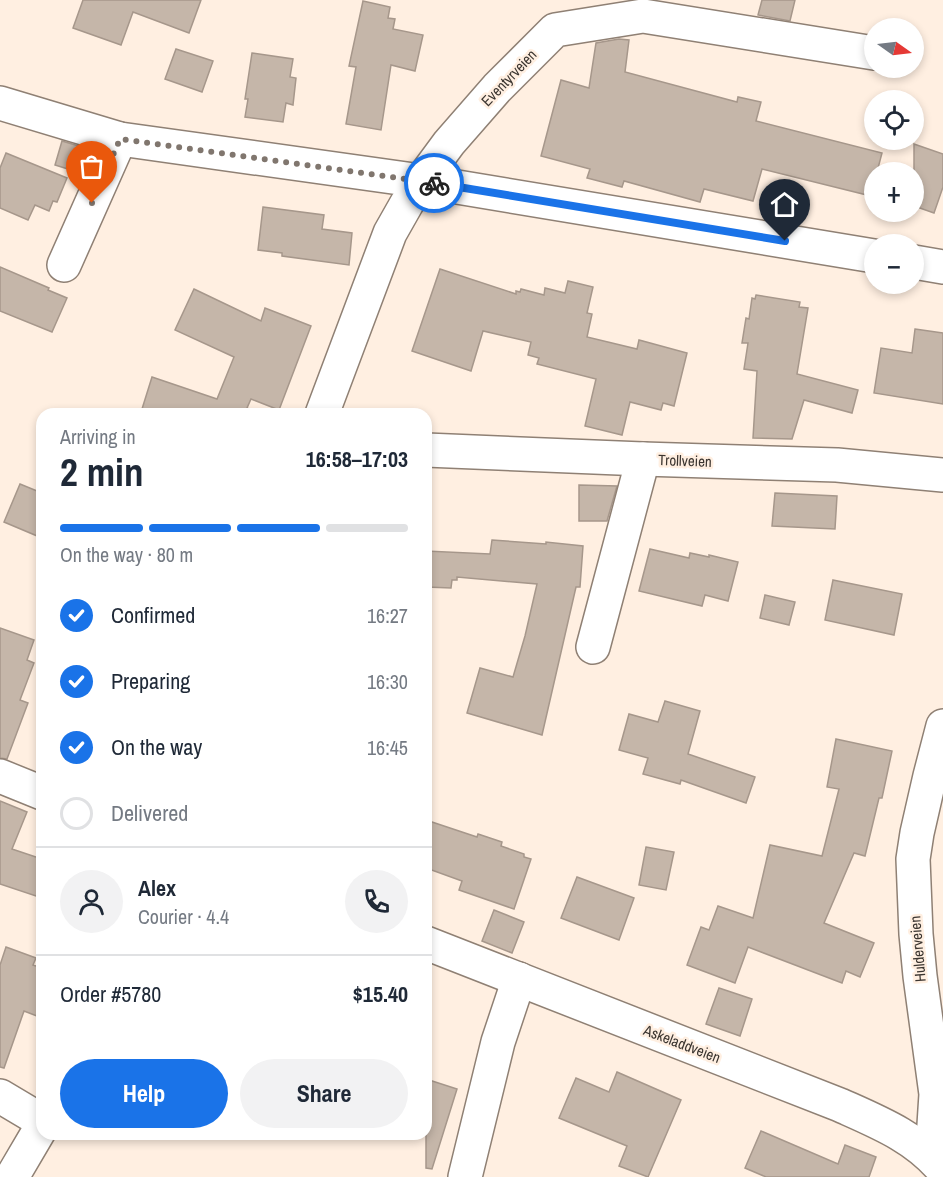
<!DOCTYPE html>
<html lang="en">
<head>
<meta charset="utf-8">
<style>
	body { margin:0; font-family:"Archivo Narrow",sans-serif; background:#f2f2f3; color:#1f2937; height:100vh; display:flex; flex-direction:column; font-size:22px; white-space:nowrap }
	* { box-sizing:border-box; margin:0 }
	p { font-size:20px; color:#747a83 }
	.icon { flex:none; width:33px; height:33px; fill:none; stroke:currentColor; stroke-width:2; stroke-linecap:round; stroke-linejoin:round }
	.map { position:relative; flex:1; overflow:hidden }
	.panel { position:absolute; left:36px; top:408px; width:396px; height:732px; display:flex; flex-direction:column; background:#fff; border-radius:18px; box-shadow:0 3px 9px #0003 }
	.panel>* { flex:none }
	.needle { width:39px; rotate:104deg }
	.buttons { position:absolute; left:864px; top:18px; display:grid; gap:12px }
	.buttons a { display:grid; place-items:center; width:60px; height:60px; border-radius:50%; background:#fff; box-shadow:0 3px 9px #0003; font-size:30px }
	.pin { position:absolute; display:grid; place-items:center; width:51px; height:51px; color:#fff; margin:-62px -26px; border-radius:50% 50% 50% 0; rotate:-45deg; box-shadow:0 0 6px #0007 }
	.pin .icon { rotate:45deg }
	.courier { position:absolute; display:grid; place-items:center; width:60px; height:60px; margin:-30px; border:4px solid #1a73e8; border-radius:50%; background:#fff; color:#222; box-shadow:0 2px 8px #0007 }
	.headline em { font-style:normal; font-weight:700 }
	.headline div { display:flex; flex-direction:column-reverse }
	.headline { display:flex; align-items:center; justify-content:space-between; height:102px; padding:0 24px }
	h1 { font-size:39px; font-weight:700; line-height:45px }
	.bar { display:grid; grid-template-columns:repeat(4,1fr); gap:9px 6px; align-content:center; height:72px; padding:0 24px }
	.bar i { height:8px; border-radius:4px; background:#e0e1e3 }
	.bar .on { background:#1a73e8 }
	.bar p { grid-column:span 4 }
	.line { display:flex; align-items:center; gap:15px; padding:0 24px; border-top:2px solid #e0e1e3 }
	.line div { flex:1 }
	.round { display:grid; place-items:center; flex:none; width:63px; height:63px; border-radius:32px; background:#f2f2f3 }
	ol { padding:0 24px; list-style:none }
	li { display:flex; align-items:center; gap:18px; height:66px }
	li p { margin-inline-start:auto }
	li .icon { padding:6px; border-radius:50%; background:#1a73e8; color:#fff; stroke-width:4 }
	li:last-child { color:#747a83 }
	li i { width:33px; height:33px; border:3px solid #e0e1e3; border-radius:50% }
	.cta { display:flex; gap:12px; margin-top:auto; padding:12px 24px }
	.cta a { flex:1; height:69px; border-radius:36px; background:#1a73e8; color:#fff; font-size:24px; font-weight:700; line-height:69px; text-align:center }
	.cta a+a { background:#f2f2f3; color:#1f2937 }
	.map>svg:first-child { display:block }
	.building { fill:#c5b6a9; stroke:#a6978b; stroke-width:1.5 }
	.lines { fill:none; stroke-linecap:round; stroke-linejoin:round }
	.minor-casing { stroke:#8f8074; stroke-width:36 }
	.minor { stroke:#fff; stroke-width:33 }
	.done { stroke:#80766e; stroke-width:6; stroke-dasharray:0 10.8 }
	.route { stroke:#1a73e8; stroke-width:8 }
	.labels { text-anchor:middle; stroke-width:5; stroke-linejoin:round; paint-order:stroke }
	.street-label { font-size:15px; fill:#3b3530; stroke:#ffefe1 }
</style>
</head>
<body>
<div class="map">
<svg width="943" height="1177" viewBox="0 0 943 1177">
	<rect width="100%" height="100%" fill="#ffefe1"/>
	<g class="building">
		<polygon points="83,0 201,0 189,33 133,12 121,45 73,28"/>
		<polygon points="762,0 795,0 790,21 758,15"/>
		<polygon points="363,1 390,7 388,18 395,19 393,29 423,35 415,71 391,65 381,130 346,124 356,67 349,66"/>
		<polygon points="619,39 629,40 625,72 737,102 738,97 761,102 756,121 882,153 877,172 874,172 874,183 871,196 762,169 753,201 704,189 700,202 624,181 622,187 587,178 590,169 541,156 561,80 589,88 596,43"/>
		<polygon points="176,49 213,61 202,92 165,79"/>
		<polygon points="252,53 293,59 290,77 296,78 293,105 286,103 283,122 245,117 248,99 245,99"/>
		<polygon points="62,141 92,150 84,174 55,165"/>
		<polygon points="914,144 943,154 943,187 934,213 914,206"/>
		<polygon points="6,153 67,178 57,202 53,201 49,211 35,205 28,220 0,208 0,168"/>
		<polygon points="263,207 324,215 322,229 352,233 349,265 282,256 282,253 258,250"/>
		<polygon points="0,267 49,288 48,290 67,298 52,332 0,311"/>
		<polygon points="440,269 516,294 516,291 520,292 521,289 544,295 545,288 565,293 568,281 593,287 587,313 592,314 587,337 637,349 639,340 687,353 674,406 663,403 661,410 630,402 622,435 585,426 596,379 537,364 539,358 528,355 531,342 483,331 471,371 412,351"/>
		<polygon points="194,289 261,321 265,308 311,326 279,410 251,399 247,408 249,409 248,414 159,414 142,409 152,377 217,399 234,357 175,330"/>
		<polygon points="756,295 800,302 799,307 808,308 797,374 858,390 852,413 804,400 792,439 753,438 757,371 744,369 748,343 742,343 746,318 749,319 752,298 755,299"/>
		<polygon points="915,329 943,333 943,404 874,393 881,348 912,353"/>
		<polygon points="20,484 42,493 42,538 4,522"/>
		<polygon points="579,485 617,486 607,521 579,521"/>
		<polygon points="775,493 837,496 835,529 772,526"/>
		<polygon points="492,540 546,544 546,542 583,546 580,587 576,587 542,735 467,713 480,668 513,677 525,636 537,584 457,577 457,580 452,580 451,588 426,587 426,551 490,554"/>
		<polygon points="650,549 689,558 690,553 709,557 709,555 738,562 728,601 705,595 702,606 639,591"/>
		<polygon points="833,580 902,594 894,635 825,620"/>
		<polygon points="765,595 795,602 789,625 760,618"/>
		<polygon points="0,628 34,640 27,660 34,663 20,700 28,703 7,759 0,758"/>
		<polygon points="665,701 700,711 688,754 755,777 746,803 681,780 680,784 643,774 648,758 619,750 629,714 658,722"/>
		<polygon points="836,739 892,751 882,798 879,798 865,856 854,853 824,923 874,943 860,977 846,971 842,983 748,947 735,983 687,965 701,927 709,930 718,906 753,918 770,845 822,856 839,789 827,787"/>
		<polygon points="0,801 27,812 12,849 42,859 42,898 0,884"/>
		<polygon points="426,820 477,837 478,834 502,842 501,846 524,854 524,857 531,859 514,909 459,890 462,881 426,868"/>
		<polygon points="646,847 674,852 666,890 639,885"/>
		<polygon points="577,877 634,898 619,940 561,918"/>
		<polygon points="494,910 524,922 512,953 482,941"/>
		<polygon points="6,947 36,958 33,965 42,968 42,1018 24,1011 4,1068 0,1067 0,965"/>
		<polygon points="719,988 752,999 740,1036 706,1024"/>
		<polygon points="617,1072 681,1100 648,1177 619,1166 627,1146 559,1118 576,1078 609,1092"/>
		<polygon points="426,1079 457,1089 432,1169 426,1168"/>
		<polygon points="761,1131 838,1164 845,1145 876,1157 869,1177 766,1177 745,1168"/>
	</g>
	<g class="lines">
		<defs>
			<g id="minor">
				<polyline points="0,103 120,139 421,181 874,256"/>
				<polyline points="914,262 943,267"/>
				<polyline points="64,265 120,139"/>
				<polyline points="322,414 390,233 407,203 421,181 449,143 497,88 555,30 643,16 874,53"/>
				<polyline points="426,450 643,459 837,465 943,475"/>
				<polyline points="593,647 643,459"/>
				<polyline points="0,776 42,793"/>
				<path d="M426 943 840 1105C878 1122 916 1137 943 1170"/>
				<polyline points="0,1096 42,1121"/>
				<polyline points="932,1156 936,1094 920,976 916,934 913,859 917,833 930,776 943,726"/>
				<polyline points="12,1177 42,1126"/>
				<polyline points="465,1177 498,1042 519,979"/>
			</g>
		</defs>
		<use href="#minor" class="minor-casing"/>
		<use href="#minor" class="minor"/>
	</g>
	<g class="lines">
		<polyline class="done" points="92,203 120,139 434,183"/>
		<polyline class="route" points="434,183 785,241"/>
	</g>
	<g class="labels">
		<g class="street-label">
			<text transform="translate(509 78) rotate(-46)" y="5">Eventyrveien</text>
			<text transform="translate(685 461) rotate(2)" y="5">Trollveien</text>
			<text transform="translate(918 949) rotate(-95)" y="5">Hulderveien</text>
			<text transform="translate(682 1044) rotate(21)" y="5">Askeladdveien</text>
		</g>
	</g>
</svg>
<div class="buttons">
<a><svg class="needle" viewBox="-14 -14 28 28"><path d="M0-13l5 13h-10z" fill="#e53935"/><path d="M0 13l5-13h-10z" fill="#747a83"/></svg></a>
<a><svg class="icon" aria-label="locate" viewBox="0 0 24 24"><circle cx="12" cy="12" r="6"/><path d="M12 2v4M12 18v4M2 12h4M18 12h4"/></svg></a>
<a>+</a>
<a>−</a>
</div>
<div class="pin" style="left:92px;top:203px;background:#ea580c"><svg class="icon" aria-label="bag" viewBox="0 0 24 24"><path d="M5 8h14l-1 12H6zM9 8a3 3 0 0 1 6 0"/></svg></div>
<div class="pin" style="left:785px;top:241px;background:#1f2937"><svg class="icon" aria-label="home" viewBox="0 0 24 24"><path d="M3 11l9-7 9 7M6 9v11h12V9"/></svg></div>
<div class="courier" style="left:434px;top:183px"><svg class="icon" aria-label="bike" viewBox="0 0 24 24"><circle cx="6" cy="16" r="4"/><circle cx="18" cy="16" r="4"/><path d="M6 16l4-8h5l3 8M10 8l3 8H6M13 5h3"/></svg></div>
<section class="panel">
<div class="headline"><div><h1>2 min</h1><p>Arriving in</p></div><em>16:58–17:03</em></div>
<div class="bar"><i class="on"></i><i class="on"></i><i class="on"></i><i></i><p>On the way · 80 m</p></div>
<ol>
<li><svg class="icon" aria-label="check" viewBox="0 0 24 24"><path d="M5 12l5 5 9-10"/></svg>Confirmed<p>16:27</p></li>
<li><svg class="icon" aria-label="check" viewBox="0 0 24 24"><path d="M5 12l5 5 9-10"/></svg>Preparing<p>16:30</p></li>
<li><svg class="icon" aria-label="check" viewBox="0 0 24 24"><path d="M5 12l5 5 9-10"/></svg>On the way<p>16:45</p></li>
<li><i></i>Delivered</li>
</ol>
<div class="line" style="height:108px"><a class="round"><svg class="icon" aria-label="person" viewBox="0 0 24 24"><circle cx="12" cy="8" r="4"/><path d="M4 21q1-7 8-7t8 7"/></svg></a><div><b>Alex</b><p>Courier · 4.4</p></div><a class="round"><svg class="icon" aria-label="phone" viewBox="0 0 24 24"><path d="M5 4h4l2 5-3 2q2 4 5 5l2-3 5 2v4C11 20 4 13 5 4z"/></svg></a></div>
<div class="line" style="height:78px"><div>Order #5780</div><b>$15.40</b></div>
<div class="cta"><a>Help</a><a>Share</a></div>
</section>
</div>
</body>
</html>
